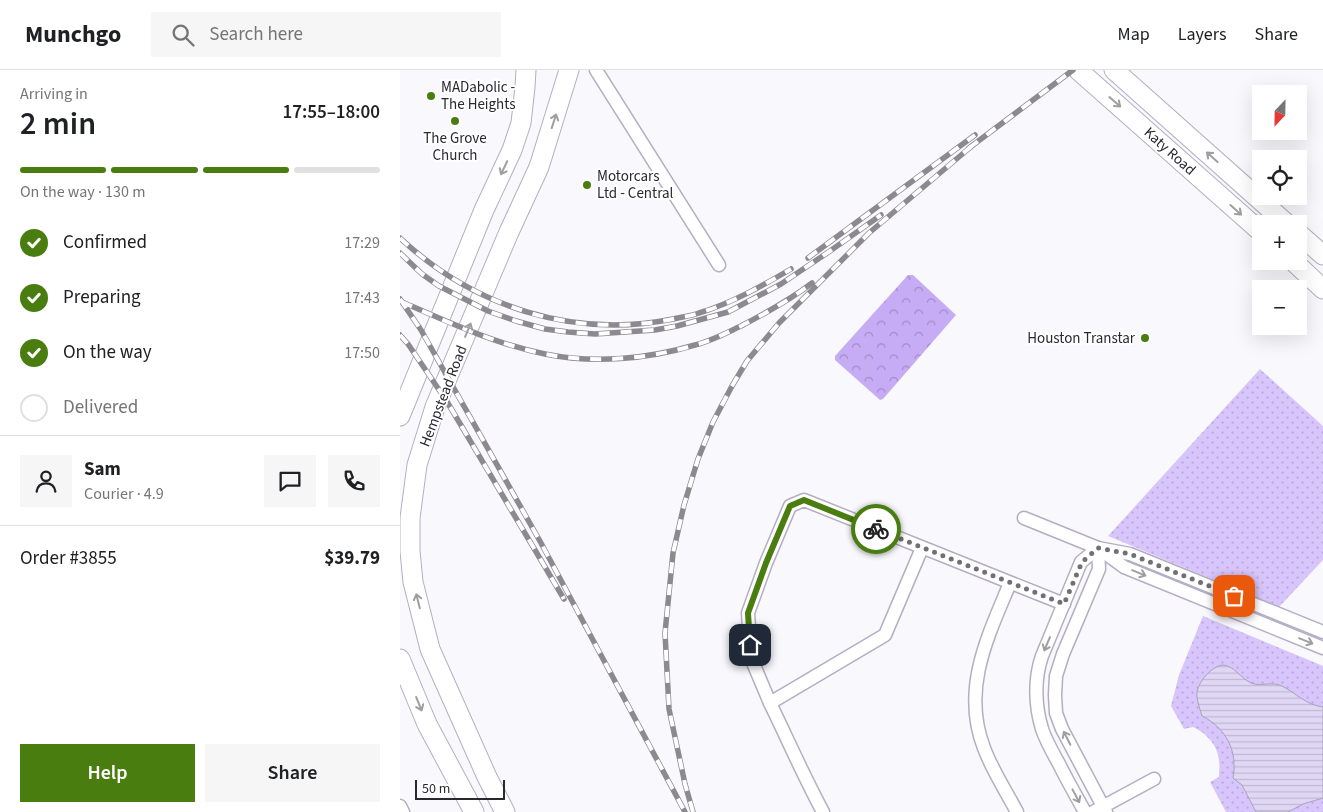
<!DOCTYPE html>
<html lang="en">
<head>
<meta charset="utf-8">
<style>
	body { margin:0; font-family:"Source Sans 3",sans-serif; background:#f6f6f6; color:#202124; height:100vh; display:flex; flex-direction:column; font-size:19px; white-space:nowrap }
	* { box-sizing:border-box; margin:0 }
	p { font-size:16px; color:#757577 }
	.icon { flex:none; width:28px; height:28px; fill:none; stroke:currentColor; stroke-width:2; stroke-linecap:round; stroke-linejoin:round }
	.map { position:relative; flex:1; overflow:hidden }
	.panel { display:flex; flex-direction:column; background:#fff; width:400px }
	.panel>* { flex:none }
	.needle { width:32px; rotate:202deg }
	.fabs { position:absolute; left:852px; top:15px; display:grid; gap:10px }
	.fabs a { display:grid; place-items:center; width:55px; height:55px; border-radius:0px; background:#fff; box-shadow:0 5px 20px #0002; font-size:25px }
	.scale { position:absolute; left:15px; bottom:12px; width:90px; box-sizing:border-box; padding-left:5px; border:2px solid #2a272f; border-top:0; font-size:14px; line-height:18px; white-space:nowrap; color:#2a272f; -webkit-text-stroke:4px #fff; paint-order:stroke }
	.pin { position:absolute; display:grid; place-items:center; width:42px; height:42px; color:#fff; margin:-21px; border-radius:10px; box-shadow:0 2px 8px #0006 }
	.courier { position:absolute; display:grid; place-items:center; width:50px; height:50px; margin:-25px; border:4px solid #497d0f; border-radius:50%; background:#fff; color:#222; box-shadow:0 1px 6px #0007 }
	.head em { font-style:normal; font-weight:600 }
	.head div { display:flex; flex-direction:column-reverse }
	.head { display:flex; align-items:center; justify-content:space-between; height:85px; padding:0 20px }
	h1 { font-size:32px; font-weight:600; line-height:38px }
	.bar { display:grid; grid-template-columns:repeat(4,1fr); gap:8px 5px; align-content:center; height:60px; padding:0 20px }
	.bar i { height:6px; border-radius:4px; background:#e0e0e0 }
	.bar .selected { background:#497d0f }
	.bar p { grid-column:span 4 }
	.line { display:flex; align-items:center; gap:12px; padding:0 20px; border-top:1px solid #e0e0e0 }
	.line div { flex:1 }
	.round { display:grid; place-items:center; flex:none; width:52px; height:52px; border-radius:0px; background:#f6f6f6 }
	ol { padding:0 20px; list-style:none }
	li { display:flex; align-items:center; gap:15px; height:55px }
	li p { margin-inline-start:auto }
	li .icon { padding:5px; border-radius:50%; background:#497d0f; color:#fff; stroke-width:4 }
	li:last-child { color:#757577 }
	li i { width:28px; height:28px; border:2px solid #e0e0e0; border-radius:50% }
	.action { display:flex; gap:10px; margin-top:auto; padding:10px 20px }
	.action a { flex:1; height:58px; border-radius:0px; background:#497d0f; color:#fff; font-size:20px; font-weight:600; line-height:58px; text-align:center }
	.action a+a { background:#f6f6f6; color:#202124 }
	header { display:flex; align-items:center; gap:30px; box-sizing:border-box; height:70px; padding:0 25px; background:#fff; border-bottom:1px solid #e0e0e0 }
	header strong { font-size:24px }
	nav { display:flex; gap:28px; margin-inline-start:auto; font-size:18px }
	.search { width:350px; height:45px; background:#f6f6f6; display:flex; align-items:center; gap:12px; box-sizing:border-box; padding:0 18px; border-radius:0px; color:#757577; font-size:19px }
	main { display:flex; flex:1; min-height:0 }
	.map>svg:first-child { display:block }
	.grass { fill:url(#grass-dots) }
	.forest { fill:url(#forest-crowns) }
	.water { fill:url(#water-rules); stroke:#a9a2ba }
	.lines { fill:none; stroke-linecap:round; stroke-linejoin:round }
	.minor-casing { stroke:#b5aec3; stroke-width:15 }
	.secondary-casing { stroke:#b5aec3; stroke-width:21 }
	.minor { stroke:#fff; stroke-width:12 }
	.secondary { stroke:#fff; stroke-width:19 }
	.rail-casing { stroke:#8c8a90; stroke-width:5.5 }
	.rail { stroke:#fff; stroke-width:4; stroke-dasharray:11; stroke-linecap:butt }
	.oneway { stroke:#9f9ea1 }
	.done { stroke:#727077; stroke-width:5; stroke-dasharray:0 9 }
	.route { stroke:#497d0f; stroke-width:6 }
	.poi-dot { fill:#497d0f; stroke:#fff; stroke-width:2 }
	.labels { text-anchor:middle; stroke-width:4; stroke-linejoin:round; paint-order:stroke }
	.poi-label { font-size:15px; fill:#2a272f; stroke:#fff; text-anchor:start }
	.street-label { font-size:15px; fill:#2a272f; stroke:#fff }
</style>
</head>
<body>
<header>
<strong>Munchgo</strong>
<div class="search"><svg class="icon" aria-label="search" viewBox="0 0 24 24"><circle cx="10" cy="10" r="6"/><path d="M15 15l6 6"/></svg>Search here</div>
<nav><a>Map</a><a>Layers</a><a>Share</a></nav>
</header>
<main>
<section class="panel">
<div class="head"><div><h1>2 min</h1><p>Arriving in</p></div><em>17:55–18:00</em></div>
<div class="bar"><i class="selected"></i><i class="selected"></i><i class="selected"></i><i></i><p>On the way · 130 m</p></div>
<ol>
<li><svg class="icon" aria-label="check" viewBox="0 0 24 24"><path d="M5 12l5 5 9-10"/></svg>Confirmed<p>17:29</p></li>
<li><svg class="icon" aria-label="check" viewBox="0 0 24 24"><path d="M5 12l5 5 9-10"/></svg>Preparing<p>17:43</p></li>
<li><svg class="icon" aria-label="check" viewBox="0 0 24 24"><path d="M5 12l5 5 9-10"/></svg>On the way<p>17:50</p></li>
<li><i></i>Delivered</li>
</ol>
<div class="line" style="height:90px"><a class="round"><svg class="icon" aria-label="person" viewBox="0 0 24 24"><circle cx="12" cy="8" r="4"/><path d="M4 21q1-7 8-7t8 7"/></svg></a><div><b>Sam</b><p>Courier · 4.9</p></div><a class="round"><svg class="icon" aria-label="chat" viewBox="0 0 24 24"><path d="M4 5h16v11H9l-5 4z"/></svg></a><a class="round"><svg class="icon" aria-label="phone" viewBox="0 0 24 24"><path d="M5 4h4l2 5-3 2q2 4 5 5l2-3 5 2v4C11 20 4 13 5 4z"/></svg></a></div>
<div class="line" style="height:65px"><div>Order #3855</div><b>$39.79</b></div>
<div class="action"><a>Help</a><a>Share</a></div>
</section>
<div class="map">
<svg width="923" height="742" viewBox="0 0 923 742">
	<defs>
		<pattern id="grass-dots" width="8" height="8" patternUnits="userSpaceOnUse" patternTransform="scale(1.25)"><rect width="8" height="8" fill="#d7c5fc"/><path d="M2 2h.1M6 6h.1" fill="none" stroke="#b9a9d8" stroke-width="1.8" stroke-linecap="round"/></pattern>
		<pattern id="forest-crowns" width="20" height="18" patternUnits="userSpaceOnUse" patternTransform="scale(1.25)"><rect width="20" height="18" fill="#c5acf5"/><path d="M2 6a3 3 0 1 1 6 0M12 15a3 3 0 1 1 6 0" fill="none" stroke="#a08cc7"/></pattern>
		<pattern id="water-rules" width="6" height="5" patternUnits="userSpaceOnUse" patternTransform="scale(1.25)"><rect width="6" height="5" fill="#e0d7f5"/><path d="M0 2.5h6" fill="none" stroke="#c0b9d2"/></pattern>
	</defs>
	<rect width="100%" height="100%" fill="#f9f8fc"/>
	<g class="grass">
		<polygon points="860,299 923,356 923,490 879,537 708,466"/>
		<path d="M803 546 923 596V742H826L810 712 819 707C819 702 820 696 819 691 818 675 806 663 793 657L784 659 771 636 779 605Z"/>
	</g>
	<polygon class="forest" points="508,205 513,205 556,245 483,329 480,330 435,290 435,286"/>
	<path class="water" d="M822 595C834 595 840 608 851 613 861 617 872 611 882 616 896 623 906 635 923 637V728L903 734 888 742H856L842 715 833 708C838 681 826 658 802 646 800 639 796 629 797 622 799 611 811 597 822 595Z"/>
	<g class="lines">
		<defs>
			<g id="minor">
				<polyline points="196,0 319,195"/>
				<polyline points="624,448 698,478 730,484 923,562"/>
				<polyline points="522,478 485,565 370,633 351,588 348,543 366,493 390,436 404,430 664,534"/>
				<polyline points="698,478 699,499 663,584 656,606 655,625 656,643 662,659 706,742"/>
				<polyline points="702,481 724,497 923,578"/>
				<path d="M610 513C588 566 561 619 584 678 592 700 606 721 617 742"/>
				<path d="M370 633C388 670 404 707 423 742"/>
				<polyline points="0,736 3,742"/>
				<path d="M685 742C676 726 667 710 659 694 653 683 646 671 642 659 635 636 634 609 642 586L681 492 698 478"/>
				<polyline points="693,742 754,709"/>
			</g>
			<g id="secondary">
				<polyline points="678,0 861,162"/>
				<polyline points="714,0 887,154"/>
				<polyline points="899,164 923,185"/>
				<polyline points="893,191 923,219"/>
				<polyline points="0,346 84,140 112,80 121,53 125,17 126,0"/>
				<polyline points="0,589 27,654 74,742"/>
				<polyline points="105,742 87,707 30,579 13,512 10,481 10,448 17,395 35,337 109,162 139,97 169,0"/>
			</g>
		</defs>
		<use href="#minor" class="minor-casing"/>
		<use href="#secondary" class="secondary-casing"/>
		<use href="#minor" class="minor"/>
		<use href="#secondary" class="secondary"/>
		<defs>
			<g id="rail">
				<polyline points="569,78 673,0"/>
				<path d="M0 168C74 237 173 269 273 249 282 247 291 246 299 243 332 233 362 216 391 199"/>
				<polyline points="0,183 22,204 39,216 88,241 116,251 145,259 168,262 195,264 255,260 277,256 328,242 381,214 430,181 481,145"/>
				<polyline points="408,188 575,65"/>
				<polyline points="0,229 21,260 141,473 285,742"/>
				<path d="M2 232C48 252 95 274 145 284 194 294 248 289 295 275 311 271 326 263 341 256 366 243 390 230 412 213"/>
				<polyline points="0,265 8,274 46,330 164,529"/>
				<polyline points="293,742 285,714 269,639 265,563 273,483 284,435 298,389 313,352 332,316 347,291 379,253 469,163 573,75"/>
			</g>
		</defs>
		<use href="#rail" class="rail-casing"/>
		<use href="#rail" class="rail"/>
	</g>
	<defs><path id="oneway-shaft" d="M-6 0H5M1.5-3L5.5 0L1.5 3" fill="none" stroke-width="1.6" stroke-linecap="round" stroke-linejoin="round" transform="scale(1.25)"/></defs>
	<g class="oneway">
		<use href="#oneway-shaft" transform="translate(715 32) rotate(41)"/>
		<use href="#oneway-shaft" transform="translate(154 51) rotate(-72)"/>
		<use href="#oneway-shaft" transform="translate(812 87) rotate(-138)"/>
		<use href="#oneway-shaft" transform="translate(104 98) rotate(115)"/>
		<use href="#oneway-shaft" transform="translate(836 140) rotate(42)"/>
		<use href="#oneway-shaft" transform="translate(68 260) rotate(-67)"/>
		<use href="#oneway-shaft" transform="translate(739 503) rotate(22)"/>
		<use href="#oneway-shaft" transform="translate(18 531) rotate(-104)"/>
		<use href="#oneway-shaft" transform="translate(906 571) rotate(22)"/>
		<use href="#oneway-shaft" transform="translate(647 574) rotate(113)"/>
		<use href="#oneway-shaft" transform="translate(19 634) rotate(68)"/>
		<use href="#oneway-shaft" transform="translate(667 668) rotate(-117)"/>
		<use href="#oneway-shaft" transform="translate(676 726) rotate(62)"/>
	</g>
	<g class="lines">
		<polyline class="done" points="476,459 664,534 682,492 698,478 730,484 834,526"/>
		<polyline class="route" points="350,575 348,543 366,493 390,436 404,430 476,459"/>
	</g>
	<g class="poi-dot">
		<circle cx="31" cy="26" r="5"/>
		<circle cx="55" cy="51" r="5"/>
		<circle cx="187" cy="115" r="5"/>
		<circle cx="745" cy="268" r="5"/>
	</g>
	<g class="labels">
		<g class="poi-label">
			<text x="41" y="22">MADabolic -<tspan x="41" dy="17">The Heights</tspan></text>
			<text x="55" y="73" text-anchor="middle">The Grove<tspan x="55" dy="17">Church</tspan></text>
			<text x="197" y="111">Motorcars<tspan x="197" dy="17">Ltd - Central</tspan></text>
			<text x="735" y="273" text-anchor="end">Houston Transtar</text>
		</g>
		<g class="street-label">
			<text transform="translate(770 81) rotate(42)" y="5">Katy Road</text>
			<text transform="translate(43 326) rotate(-69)" y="5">Hempstead Road</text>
		</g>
	</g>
</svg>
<div class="fabs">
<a><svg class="needle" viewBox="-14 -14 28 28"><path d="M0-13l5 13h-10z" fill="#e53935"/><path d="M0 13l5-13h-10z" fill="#757577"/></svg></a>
<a><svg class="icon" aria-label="locate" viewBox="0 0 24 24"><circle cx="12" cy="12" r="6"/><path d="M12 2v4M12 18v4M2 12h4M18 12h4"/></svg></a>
<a>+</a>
<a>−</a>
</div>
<div class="scale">50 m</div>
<div class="pin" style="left:834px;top:526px;background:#ea580c"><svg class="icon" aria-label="bag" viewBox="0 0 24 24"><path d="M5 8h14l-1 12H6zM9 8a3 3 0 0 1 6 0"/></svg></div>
<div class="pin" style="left:350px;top:575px;background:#1f2937"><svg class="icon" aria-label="home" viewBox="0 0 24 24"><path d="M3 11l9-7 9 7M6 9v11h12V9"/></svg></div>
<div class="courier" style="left:476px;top:459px"><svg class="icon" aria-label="bike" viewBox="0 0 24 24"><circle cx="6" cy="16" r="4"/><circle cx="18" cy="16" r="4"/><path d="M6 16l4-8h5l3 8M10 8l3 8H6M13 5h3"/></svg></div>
</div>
</main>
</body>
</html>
